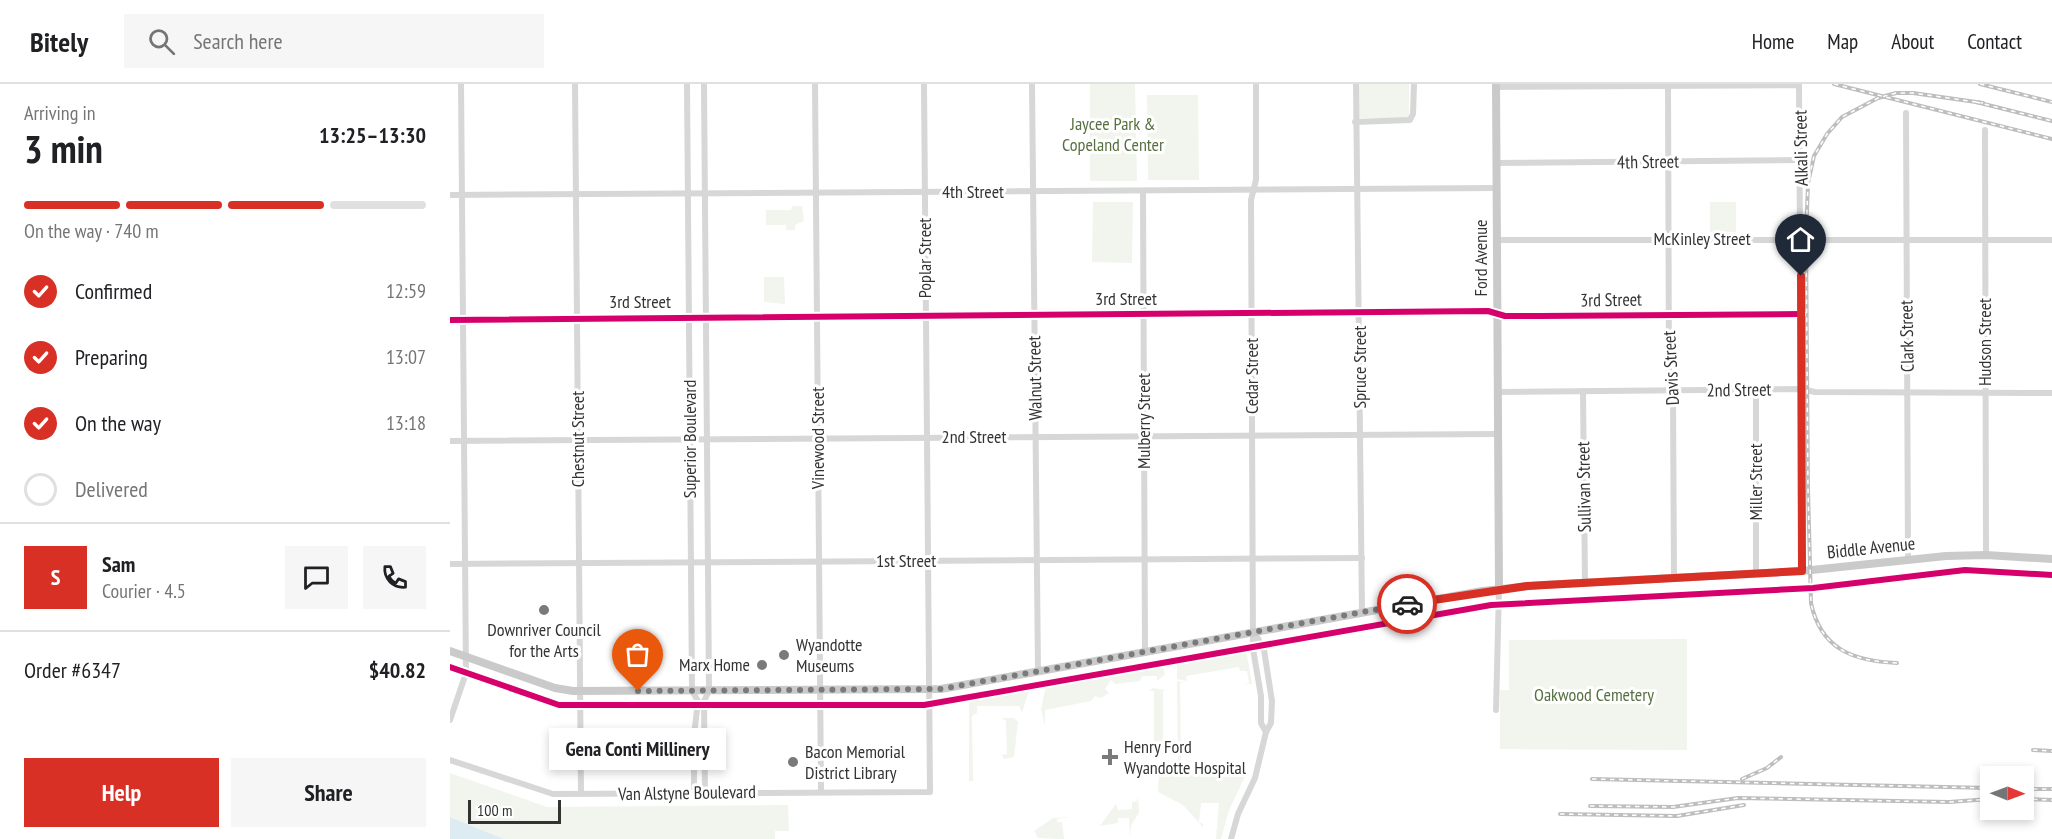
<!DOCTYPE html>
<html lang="en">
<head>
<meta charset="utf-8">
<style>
	body { margin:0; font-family:"PT Sans Narrow",sans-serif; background:#f6f6f6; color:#202124; height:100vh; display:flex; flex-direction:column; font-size:22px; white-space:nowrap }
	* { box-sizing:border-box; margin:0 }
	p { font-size:20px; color:#757577 }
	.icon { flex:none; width:33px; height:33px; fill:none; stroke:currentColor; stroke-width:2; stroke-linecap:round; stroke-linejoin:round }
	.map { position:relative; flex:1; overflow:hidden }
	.drawer { display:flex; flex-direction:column; background:#fff; width:450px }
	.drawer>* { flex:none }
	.needle { width:39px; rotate:91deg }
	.tools { position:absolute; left:1530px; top:682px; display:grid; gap:12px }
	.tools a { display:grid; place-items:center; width:54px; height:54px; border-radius:0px; background:#fff; box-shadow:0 3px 9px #0003; font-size:30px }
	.scale { position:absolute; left:18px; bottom:15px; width:93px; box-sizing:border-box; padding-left:6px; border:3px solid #333; border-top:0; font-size:16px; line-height:21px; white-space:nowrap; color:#333; -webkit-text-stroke:4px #fff; paint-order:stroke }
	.pin { position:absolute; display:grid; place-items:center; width:51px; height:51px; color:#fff; margin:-62px -26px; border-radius:50% 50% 50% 0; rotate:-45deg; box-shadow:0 0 6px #0007 }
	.pin .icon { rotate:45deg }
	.courier { position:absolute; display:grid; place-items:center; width:60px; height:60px; margin:-30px; border:4px solid #d93025; border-radius:50%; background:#fff; color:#222; box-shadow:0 2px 8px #0007 }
	.bubble { position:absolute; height:42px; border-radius:0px; background:#fff; box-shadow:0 3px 9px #0003; font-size:20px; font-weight:700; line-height:42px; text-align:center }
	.overview em { font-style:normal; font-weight:700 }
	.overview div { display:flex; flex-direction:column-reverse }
	.overview { display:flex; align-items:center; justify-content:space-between; height:102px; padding:0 24px }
	h1 { font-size:39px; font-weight:700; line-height:45px }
	.bar { display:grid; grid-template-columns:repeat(4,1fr); gap:9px 6px; align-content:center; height:72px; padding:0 24px }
	.bar i { height:8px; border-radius:4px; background:#e0e0e0 }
	.bar .current { background:#d93025 }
	.bar p { grid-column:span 4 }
	.line { display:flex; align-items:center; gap:15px; padding:0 24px; border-top:2px solid #e0e0e0 }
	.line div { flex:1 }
	.round { display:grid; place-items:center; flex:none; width:63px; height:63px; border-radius:0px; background:#f6f6f6 }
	ol { padding:0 24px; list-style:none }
	li { display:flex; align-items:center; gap:18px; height:66px }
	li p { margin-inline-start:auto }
	li .icon { padding:6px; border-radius:50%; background:#d93025; color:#fff; stroke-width:4 }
	li:last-child { color:#757577 }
	li i { width:33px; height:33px; border:3px solid #e0e0e0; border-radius:50% }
	.button { display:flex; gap:12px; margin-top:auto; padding:12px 24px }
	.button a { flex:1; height:69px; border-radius:0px; background:#d93025; color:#fff; font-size:24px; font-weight:700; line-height:69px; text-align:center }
	.button a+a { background:#f6f6f6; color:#202124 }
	header { display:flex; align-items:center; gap:36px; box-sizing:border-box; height:84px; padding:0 30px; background:#fff; border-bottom:2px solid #e0e0e0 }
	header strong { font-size:28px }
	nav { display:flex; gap:33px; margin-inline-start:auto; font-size:21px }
	.search { width:420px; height:54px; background:#f6f6f6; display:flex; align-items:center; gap:15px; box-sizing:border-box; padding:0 21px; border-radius:0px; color:#757577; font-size:22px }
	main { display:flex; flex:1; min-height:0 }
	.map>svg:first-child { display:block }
	.green { fill:#f1f5ed }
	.water { fill:#ddebf3 }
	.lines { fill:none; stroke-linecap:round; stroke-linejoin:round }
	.minor { stroke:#d7d7d7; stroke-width:6 }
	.major { stroke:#cacaca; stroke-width:8 }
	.rail-casing { stroke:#bebebe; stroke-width:4 }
	.rail { stroke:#fff; stroke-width:1.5; stroke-dasharray:4.5; stroke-linecap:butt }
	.cycleway-casing { stroke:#fff; stroke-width:10 }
	.cycleway { stroke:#d6006c; stroke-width:6 }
	.done { stroke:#7a7a7a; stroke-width:6; stroke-dasharray:0 10.8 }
	.route { stroke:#d93025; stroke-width:8 }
	.poi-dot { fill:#7a7a7a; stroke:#fff; stroke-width:2 }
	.labels { text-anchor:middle; stroke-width:6; stroke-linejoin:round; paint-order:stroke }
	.park-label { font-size:18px; fill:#56703f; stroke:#fff }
	.street-label { font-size:18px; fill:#333; stroke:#fff }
	.poi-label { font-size:18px; fill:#333; stroke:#fff; text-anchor:start }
</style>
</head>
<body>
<header>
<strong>Bitely</strong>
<div class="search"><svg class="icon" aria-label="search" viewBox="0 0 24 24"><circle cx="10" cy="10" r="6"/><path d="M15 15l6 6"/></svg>Search here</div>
<nav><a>Home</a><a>Map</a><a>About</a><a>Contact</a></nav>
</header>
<main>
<section class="drawer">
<div class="overview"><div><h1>3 min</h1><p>Arriving in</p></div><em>13:25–13:30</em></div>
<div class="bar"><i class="current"></i><i class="current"></i><i class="current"></i><i></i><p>On the way · 740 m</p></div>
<ol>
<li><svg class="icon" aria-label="check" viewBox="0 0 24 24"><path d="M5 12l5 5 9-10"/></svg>Confirmed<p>12:59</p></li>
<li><svg class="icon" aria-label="check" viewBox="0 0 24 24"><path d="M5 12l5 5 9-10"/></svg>Preparing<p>13:07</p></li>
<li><svg class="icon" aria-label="check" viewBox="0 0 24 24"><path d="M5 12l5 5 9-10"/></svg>On the way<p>13:18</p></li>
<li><i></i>Delivered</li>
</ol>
<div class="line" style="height:108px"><b class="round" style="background:#d93025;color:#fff">S</b><div><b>Sam</b><p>Courier · 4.5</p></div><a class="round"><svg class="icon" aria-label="chat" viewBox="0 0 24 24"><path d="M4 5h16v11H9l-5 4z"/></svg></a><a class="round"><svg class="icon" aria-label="phone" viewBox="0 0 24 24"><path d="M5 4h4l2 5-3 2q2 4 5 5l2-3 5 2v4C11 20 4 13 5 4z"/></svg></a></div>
<div class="line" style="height:78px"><div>Order #6347</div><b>$40.82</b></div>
<div class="button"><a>Help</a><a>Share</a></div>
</section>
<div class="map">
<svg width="1602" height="755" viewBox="0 0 1602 755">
	<rect width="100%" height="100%" fill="#fff"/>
	<g class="green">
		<polygon points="640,0 685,0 687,97 640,97"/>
		<rect x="909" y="0" width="50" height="34"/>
		<polygon points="697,11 748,11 749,96 698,96"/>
		<polygon points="643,118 683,118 682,179 642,178"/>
		<rect x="1260" y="118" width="26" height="30"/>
		<polygon points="343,122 352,122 354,137 345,141 345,146 336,146 336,141 316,141 316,126 341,126"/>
		<polygon points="314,193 334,193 335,220 314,218"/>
		<polygon points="1237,555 1237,666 1050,665 1050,606 1059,606 1059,556"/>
		<polygon points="796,566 802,600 794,600 799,599 797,587 790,587 789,583 736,592 737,597 727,595 727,579"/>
		<polygon points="713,582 715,590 707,597 707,592 692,592 690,597 665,600 661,596 655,605 659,609 651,614 645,612 641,617 595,626 595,642 591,626 596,601"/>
		<polygon points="727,597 735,599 730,599 731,678 734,679 726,688 709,687 708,682 722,681 728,675"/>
		<polygon points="580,603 572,629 569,622 527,622 527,629 522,632 523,697 519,697 519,615"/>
		<polygon points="703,604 717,606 713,607 713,668 718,669 700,669 704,668 704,607 699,607"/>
		<polygon points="552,634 564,634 568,638 564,673 554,675 552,671 557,670 556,637"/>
		<polygon points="797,688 779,726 771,755 766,755 769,719 751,719 749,738 753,740 753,743 733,721 708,708 709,689 735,691"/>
		<polygon points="0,689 97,723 338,721 339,747 325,747 325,755 54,755 0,733"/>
		<polygon points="688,712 689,729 681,741 680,754 679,734 668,734 668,739 650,742 666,720 668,726 682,725 682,718 687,717"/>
		<polygon points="621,733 607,735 607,738 612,738 614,755 588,754 584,747 603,734"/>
	</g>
	<polygon class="water" points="0,733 54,755 0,755"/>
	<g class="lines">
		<g class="minor">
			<polyline points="125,0 131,710"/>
			<polyline points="237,0 242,607 248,617 244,651 244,709"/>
			<polyline points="254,0 259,607 254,617 255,709"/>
			<polyline points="365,0 371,708"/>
			<polyline points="582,0 588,588"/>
			<polyline points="806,0 806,96 801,116 803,565 811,612 811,639 816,648"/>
			<polyline points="906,0 912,528"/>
			<polyline points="1218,1 1219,298 1223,313 1224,495"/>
			<polyline points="1046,3 1349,1 1352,487"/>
			<polyline points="1456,29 1458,475"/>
			<polyline points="905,38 960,36 963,30 964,0"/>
			<polyline points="1535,46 1536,471"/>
			<polyline points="1046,79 1351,76"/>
			<polyline points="693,107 695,568"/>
			<polyline points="0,111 1046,104"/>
			<polyline points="1046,156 1602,156"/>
			<polyline points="0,236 1038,227 1055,232 1090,232 1351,230"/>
			<polyline points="1306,306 1306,490"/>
			<polyline points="1133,307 1135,499"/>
			<polyline points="1047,308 1352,305 1365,308 1602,309"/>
			<polyline points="0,357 1047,350"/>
			<polyline points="0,480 912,474"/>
			<polyline points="1046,626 1049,505"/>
			<polyline points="0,636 16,589 11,0"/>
			<polyline points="0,676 103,710 480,708 474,0"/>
			<polyline points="781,755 788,730 805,694 816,648 821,639 822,617 814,566 805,549"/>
		</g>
		<g class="major">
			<polyline points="1046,0 1049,505"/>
			<polyline points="0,567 105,604 123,607 491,605 1032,507 1092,501 1352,487 1496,472 1536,471 1602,475"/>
		</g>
		<defs>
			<g id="rail">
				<polyline points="1384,0 1602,55"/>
				<polyline points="1530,0 1602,18"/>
				<polyline points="1526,18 1602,37"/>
				<path d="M1447 579C1404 577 1371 566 1361 519L1358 405 1356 155 1358 99 1364 72 1377 50 1392 33 1428 14 1446 9H1463L1533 19"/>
				<polyline points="1583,666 1602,667"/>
				<polyline points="1142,695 1540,704"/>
				<polyline points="1292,695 1317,684 1331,673"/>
				<polyline points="1574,705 1602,705"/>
				<polyline points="1574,715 1602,716"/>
				<polyline points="1140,722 1223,723 1288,714 1499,718 1540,715"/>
				<polyline points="1110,730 1227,732 1294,721"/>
			</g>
		</defs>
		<use href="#rail" class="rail-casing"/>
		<use href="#rail" class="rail"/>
		<defs>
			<g id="cycleway">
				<polyline points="0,236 1038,227 1055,232 1090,232 1351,230"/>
				<polyline points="0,583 109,621 474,621 1041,521 1363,504 1515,486 1602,491"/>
			</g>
		</defs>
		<use href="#cycleway" class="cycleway-casing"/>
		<use href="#cycleway" class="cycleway"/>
	</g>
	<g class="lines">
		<polyline class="done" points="188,607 491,605 957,520"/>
		<polyline class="route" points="957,520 1077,502 1352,487 1351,192"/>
	</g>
	<g class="poi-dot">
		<circle cx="94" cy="526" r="6"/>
		<circle cx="334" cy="571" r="6"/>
		<circle cx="312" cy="581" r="6"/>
		<path d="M657 664h6v6h6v6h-6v6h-6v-6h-6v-6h6z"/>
		<circle cx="343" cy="678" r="6"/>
	</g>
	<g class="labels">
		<g class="park-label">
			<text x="663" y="46">Jaycee Park &amp;<tspan x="663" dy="21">Copeland Center</tspan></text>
			<text x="1144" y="617">Oakwood Cemetery</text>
		</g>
		<g class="street-label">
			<text transform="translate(1351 64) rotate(-91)" y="6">Alkali Street</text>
			<text transform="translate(1198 78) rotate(-1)" y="6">4th Street</text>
			<text x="523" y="114">4th Street</text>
			<text x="1252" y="161">McKinley Street</text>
			<text transform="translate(475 174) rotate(-90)" y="6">Poplar Street</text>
			<text transform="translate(1031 174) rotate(-90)" y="6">Ford Avenue</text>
			<text x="676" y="221">3rd Street</text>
			<text transform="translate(1161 216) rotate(-1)" y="6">3rd Street</text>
			<text x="190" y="224">3rd Street</text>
			<text transform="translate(1457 252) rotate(-91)" y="6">Clark Street</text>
			<text transform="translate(1535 258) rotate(-90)" y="6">Hudson Street</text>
			<text transform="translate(910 283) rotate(-90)" y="6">Spruce Street</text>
			<text transform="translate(1221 284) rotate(-93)" y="6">Davis Street</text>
			<text transform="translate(802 292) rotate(-90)" y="6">Cedar Street</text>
			<text transform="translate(585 294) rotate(-91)" y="6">Walnut Street</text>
			<text transform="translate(1289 306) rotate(-1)" y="6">2nd Street</text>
			<text transform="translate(694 337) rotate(-90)" y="6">Mulberry Street</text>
			<text x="524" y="359">2nd Street</text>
			<text transform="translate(368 354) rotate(-90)" y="6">Vinewood Street</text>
			<text transform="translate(128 355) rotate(-90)" y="6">Chestnut Street</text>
			<text transform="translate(240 355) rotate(-90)" y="6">Superior Boulevard</text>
			<text transform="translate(1306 398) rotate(-90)" y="6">Miller Street</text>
			<text transform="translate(1134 403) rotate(-91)" y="6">Sullivan Street</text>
			<text transform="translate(1421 464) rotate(-6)" y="6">Biddle Avenue</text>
			<text x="456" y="483">1st Street</text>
			<text transform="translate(237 709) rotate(-1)" y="6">Van Alstyne Boulevard</text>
		</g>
		<g class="poi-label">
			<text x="94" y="552" text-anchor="middle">Downriver Council<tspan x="94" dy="21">for the Arts</tspan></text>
			<text x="346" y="567">Wyandotte<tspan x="346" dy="21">Museums</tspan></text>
			<text x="300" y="587" text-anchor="end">Marx Home</text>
			<text x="674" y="669">Henry Ford<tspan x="674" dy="21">Wyandotte Hospital</tspan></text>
			<text x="355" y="674">Bacon Memorial<tspan x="355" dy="21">District Library</tspan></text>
		</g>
	</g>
</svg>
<div class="tools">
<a><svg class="needle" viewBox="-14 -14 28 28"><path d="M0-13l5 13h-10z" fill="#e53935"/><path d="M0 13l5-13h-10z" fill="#757577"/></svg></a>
</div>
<div class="scale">100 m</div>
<div class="pin" style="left:188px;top:607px;background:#ea580c"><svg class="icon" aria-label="bag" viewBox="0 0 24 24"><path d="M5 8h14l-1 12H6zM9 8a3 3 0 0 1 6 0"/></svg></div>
<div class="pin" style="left:1351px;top:192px;background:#1f2937"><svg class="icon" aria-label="home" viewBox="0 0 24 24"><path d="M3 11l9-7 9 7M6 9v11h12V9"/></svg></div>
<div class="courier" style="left:957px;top:520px"><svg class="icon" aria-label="car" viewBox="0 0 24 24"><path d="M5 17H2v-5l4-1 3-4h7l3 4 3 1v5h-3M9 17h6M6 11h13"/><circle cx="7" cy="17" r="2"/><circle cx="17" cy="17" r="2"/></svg></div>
<div class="bubble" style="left:99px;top:644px;width:177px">Gena Conti Millinery</div>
</div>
</main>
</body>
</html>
